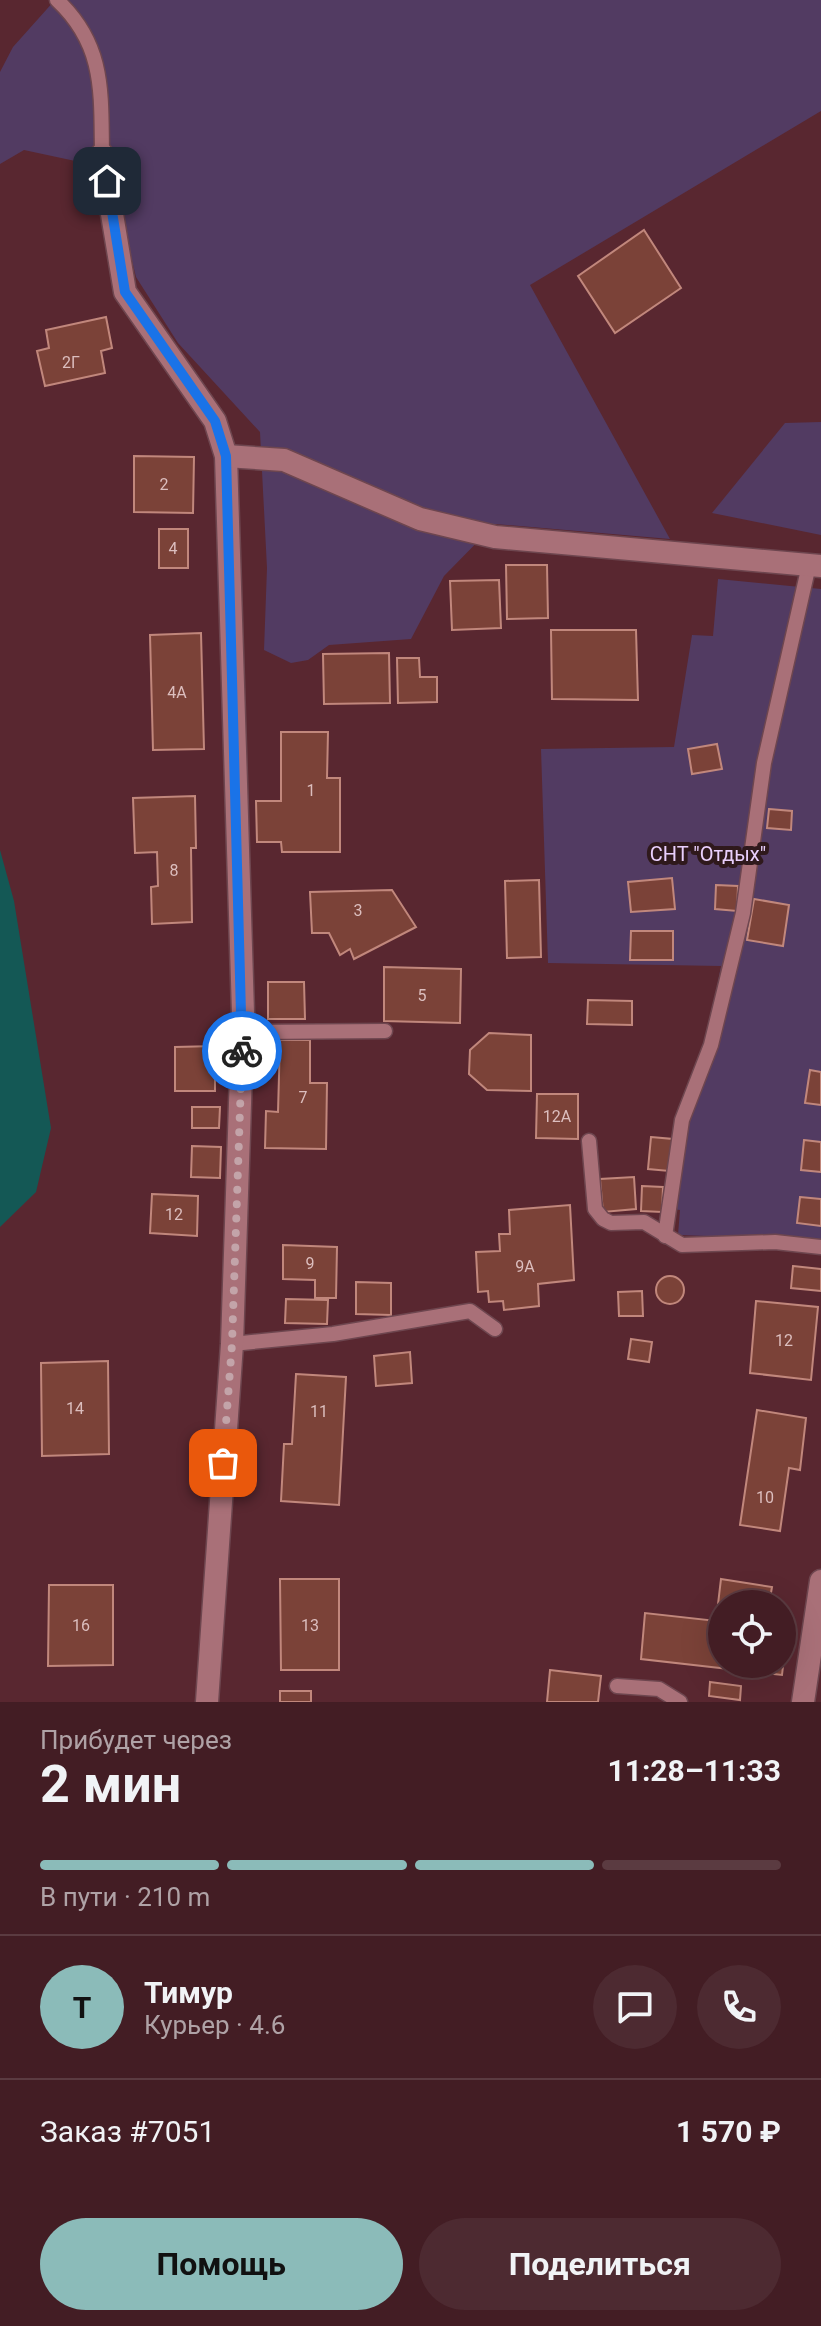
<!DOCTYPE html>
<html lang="ru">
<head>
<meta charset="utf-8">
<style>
	body { margin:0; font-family:Roboto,sans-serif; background:#4d2a31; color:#f1f3f6; height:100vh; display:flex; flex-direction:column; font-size:30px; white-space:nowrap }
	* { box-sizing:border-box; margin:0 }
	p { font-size:26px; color:#afa2a6 }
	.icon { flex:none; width:44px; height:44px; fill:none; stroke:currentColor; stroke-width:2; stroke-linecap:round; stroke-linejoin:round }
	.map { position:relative; height:1702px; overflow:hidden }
	.sheet { display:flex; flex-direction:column; background:#431d24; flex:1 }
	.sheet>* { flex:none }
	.tools { position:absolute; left:708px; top:1590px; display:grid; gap:16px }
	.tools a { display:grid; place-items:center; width:88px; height:88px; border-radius:50%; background:#431d24; box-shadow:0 8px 32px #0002,0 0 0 2px #5b3b41; font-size:40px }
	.pin { position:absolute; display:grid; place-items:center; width:68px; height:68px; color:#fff; margin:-34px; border-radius:16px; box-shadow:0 4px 12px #0006 }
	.courier { position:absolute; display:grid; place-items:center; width:80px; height:80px; margin:-40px; border:6px solid #1a73e8; border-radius:50%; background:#fff; color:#222; box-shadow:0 2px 10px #0007 }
	.head em { font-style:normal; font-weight:700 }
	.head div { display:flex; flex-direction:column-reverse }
	.head { display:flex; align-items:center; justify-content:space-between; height:136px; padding:0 40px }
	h1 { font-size:52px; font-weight:700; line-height:60px }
	.bar { display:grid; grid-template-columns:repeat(4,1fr); gap:12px 8px; align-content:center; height:96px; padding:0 40px }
	.bar i { height:10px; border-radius:6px; background:#5b3b41 }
	.bar .current { background:#8bbbb9 }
	.bar p { grid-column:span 4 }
	.line { display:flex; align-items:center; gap:20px; padding:0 40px; border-top:2px solid #5b3b41 }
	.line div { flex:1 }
	.round { display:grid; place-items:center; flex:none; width:84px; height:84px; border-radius:42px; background:#4d2a31 }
	.button { display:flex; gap:16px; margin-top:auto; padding:16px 40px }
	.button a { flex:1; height:92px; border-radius:48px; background:#8bbbb9; color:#111; font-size:32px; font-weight:700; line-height:92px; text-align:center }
	.button a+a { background:#4d2a31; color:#f1f3f6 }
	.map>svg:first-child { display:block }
	.green { fill:#523b62 }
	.water { fill:#145855 }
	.building { fill:#7b4238; stroke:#c1877c; stroke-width:2 }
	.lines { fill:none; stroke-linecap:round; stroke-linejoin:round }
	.service-casing { stroke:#6e464f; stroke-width:17 }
	.minor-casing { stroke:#6e464f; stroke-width:25 }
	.service { stroke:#a97078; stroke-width:14 }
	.minor { stroke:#a97078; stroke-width:22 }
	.done { stroke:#c3a4a9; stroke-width:8; stroke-dasharray:0 14.4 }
	.route { stroke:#1a73e8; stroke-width:10 }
	.labels { text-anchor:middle; stroke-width:8; stroke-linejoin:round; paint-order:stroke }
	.number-label { font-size:16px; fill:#dcbebe }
	.park-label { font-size:20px; fill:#e9cffc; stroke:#2f191c }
</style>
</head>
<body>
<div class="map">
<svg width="821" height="1702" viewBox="0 0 821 1702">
	<rect width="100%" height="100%" fill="#592730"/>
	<g class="green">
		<polygon points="55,0 821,0 821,111 530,285 670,539 495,524 444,576 411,639 329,645 308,660 291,663 264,650 267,568 260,432 178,343 136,277 123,224 117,170 24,150 0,164 0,72 13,47"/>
		<polygon points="821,422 821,535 712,513 785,423"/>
		<polygon points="718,579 821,589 821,1240 678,1235 680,1210 665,1208 707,1038 721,966 548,963 541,749 674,747 692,635 713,636"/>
	</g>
	<polygon class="water" points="0,850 14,901 51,1128 36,1192 0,1227"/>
	<g class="building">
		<polygon points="644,230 681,288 615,333 578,276"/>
		<polygon points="106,317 112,348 101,351 105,373 45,386 37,351 49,348 46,330"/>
		<polygon points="134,456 194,457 193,513 134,512"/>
		<rect x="159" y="529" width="29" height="39"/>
		<polygon points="506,565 547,565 548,618 507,619"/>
		<polygon points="499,580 501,628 452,630 450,581"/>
		<polygon points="551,630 636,630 638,700 552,699"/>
		<polygon points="201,633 204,749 153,750 150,635"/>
		<polygon points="389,653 390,703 324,704 323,654"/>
		<polygon points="397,658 419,658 420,677 437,677 437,702 398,703"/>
		<polygon points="281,732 328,732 327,778 340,778 340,852 282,852 281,842 257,842 256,801 281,801"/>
		<polygon points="717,744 722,769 692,774 688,749"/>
		<polygon points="195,796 196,848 191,848 192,922 152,924 151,887 158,886 157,852 135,853 133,798"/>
		<polygon points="769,809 792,811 791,830 767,828"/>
		<polygon points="672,878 675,909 631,912 628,882"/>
		<polygon points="539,880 541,957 507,958 505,881"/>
		<polygon points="716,885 738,886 737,911 715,909"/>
		<polygon points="392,890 416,927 354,959 350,949 340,955 329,933 312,933 310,892"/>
		<polygon points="754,899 789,905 783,946 747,940"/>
		<polygon points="631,931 673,931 673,960 630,960"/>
		<polygon points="384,967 461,969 460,1023 384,1021"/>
		<polygon points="268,982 304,982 305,1019 268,1019"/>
		<polygon points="588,1000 632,1001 632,1025 587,1024"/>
		<polygon points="489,1033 531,1035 531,1091 487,1090 469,1074 470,1050"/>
		<polygon points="280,1040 310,1040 310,1083 327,1083 326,1149 265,1148 266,1111 278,1112"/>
		<polygon points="215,1046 215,1091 175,1091 175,1047"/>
		<polygon points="810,1070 821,1072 821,1105 805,1103"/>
		<polygon points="537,1094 578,1094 578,1139 536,1138"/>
		<polygon points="192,1107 220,1107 219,1128 192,1128"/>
		<polygon points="651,1137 673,1139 669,1171 648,1169"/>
		<polygon points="804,1140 821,1142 821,1172 801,1170"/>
		<polygon points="192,1146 221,1147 220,1178 191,1177"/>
		<polygon points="634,1177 636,1209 603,1212 600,1179"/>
		<polygon points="642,1186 663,1187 662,1212 641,1211"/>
		<polygon points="152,1194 198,1196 197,1236 150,1233"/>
		<polygon points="800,1197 821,1199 821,1226 797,1223"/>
		<polygon points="570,1205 574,1280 538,1284 539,1306 504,1310 503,1301 489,1302 488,1291 478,1292 476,1252 500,1251 499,1234 510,1234 509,1210"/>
		<polygon points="283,1245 337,1247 336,1298 315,1298 315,1280 283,1279"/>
		<polygon points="793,1266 821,1269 821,1291 791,1288"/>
		<circle cx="670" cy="1290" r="14"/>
		<polygon points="356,1282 391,1283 391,1315 356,1314"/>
		<polygon points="642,1291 643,1316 619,1316 618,1292"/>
		<polygon points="286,1299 328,1300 327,1324 285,1323"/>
		<polygon points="756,1301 818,1307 811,1380 750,1373"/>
		<polygon points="631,1339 652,1342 649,1362 628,1359"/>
		<polygon points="410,1352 412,1383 376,1386 374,1356"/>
		<polygon points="108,1361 109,1454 42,1456 41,1363"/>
		<polygon points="296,1374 346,1377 339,1505 281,1501 284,1444 292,1444"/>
		<polygon points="757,1410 806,1418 800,1470 789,1468 780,1531 740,1525"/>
		<polygon points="280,1579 339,1579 339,1670 281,1670"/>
		<polygon points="721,1579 772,1587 769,1604 722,1604 722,1664 782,1664 782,1631 787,1631 782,1675 641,1659 645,1613 716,1621"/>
		<polygon points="49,1585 113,1585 113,1665 48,1666"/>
		<polygon points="550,1670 601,1676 598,1702 547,1702"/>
		<polygon points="710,1682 741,1686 740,1700 709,1696"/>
		<rect x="280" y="1691" width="31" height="11"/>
	</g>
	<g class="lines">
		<defs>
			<g id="service">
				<path d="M57 0C105 45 101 92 102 154"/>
				<polyline points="242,1032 385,1031"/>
				<polyline points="589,1141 595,1209 603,1219 611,1223 644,1222 682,1245 775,1242 821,1247"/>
				<polyline points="665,1236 682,1120 711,1045 743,913 764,763 809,565"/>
				<polyline points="232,1344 333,1334 470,1311 495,1329"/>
				<polyline points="617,1686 659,1689 680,1702"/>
			</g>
			<g id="minor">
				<polyline points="102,154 125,292 215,421 226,456 243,1013 232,1344 207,1702"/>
				<polyline points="226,456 284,460 420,519 495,537 821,566"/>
				<polyline points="803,1702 821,1581"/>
			</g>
		</defs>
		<use href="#service" class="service-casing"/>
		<use href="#minor" class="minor-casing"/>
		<use href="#service" class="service"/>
		<use href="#minor" class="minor"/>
	</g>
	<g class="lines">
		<polyline class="done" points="223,1463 232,1344 242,1051"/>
		<polyline class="route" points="107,181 125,292 215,421 226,456 242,1051"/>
	</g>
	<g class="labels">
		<g class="number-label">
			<text x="71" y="368">2Г</text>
			<text x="164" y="490">2</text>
			<text x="173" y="554">4</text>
			<text x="177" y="698">4А</text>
			<text x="311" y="796">1</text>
			<text x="174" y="876">8</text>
			<text x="358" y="916">3</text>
			<text x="422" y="1001">5</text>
			<text x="303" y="1103">7</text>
			<text x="557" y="1122">12А</text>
			<text x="174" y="1220">12</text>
			<text x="310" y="1269">9</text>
			<text x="525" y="1272">9А</text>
			<text x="784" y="1346">12</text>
			<text x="75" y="1414">14</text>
			<text x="319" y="1417">11</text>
			<text x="765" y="1503">10</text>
			<text x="81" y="1631">16</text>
			<text x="310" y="1631">13</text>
		</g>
		<g class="park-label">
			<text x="708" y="861">СНТ "Отдых"</text>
		</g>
	</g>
</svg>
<div class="tools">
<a><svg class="icon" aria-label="locate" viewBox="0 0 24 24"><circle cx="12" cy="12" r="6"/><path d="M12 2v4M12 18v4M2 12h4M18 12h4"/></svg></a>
</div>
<div class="pin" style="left:223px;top:1463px;background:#ea580c"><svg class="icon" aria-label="bag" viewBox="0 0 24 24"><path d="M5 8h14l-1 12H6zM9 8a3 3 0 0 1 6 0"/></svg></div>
<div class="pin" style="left:107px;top:181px;background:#1f2937"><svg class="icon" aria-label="home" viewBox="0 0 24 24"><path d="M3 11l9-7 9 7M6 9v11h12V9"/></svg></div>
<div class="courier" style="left:242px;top:1051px"><svg class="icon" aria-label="bike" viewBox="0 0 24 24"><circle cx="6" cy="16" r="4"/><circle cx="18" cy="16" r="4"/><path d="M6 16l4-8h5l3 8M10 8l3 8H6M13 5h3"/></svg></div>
</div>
<section class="sheet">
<div class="head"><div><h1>2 мин</h1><p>Прибудет через</p></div><em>11:28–11:33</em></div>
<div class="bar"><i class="current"></i><i class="current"></i><i class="current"></i><i></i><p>В пути · 210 m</p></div>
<div class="line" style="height:144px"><b class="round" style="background:#8bbbb9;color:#111">Т</b><div><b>Тимур</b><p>Курьер · 4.6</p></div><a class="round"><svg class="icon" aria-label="chat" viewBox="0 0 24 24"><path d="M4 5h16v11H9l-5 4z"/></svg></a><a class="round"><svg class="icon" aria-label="phone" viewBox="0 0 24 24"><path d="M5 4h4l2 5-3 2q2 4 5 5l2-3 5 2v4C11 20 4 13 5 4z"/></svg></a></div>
<div class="line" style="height:104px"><div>Заказ #7051</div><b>1 570 ₽</b></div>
<div class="button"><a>Помощь</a><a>Поделиться</a></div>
</section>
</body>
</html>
